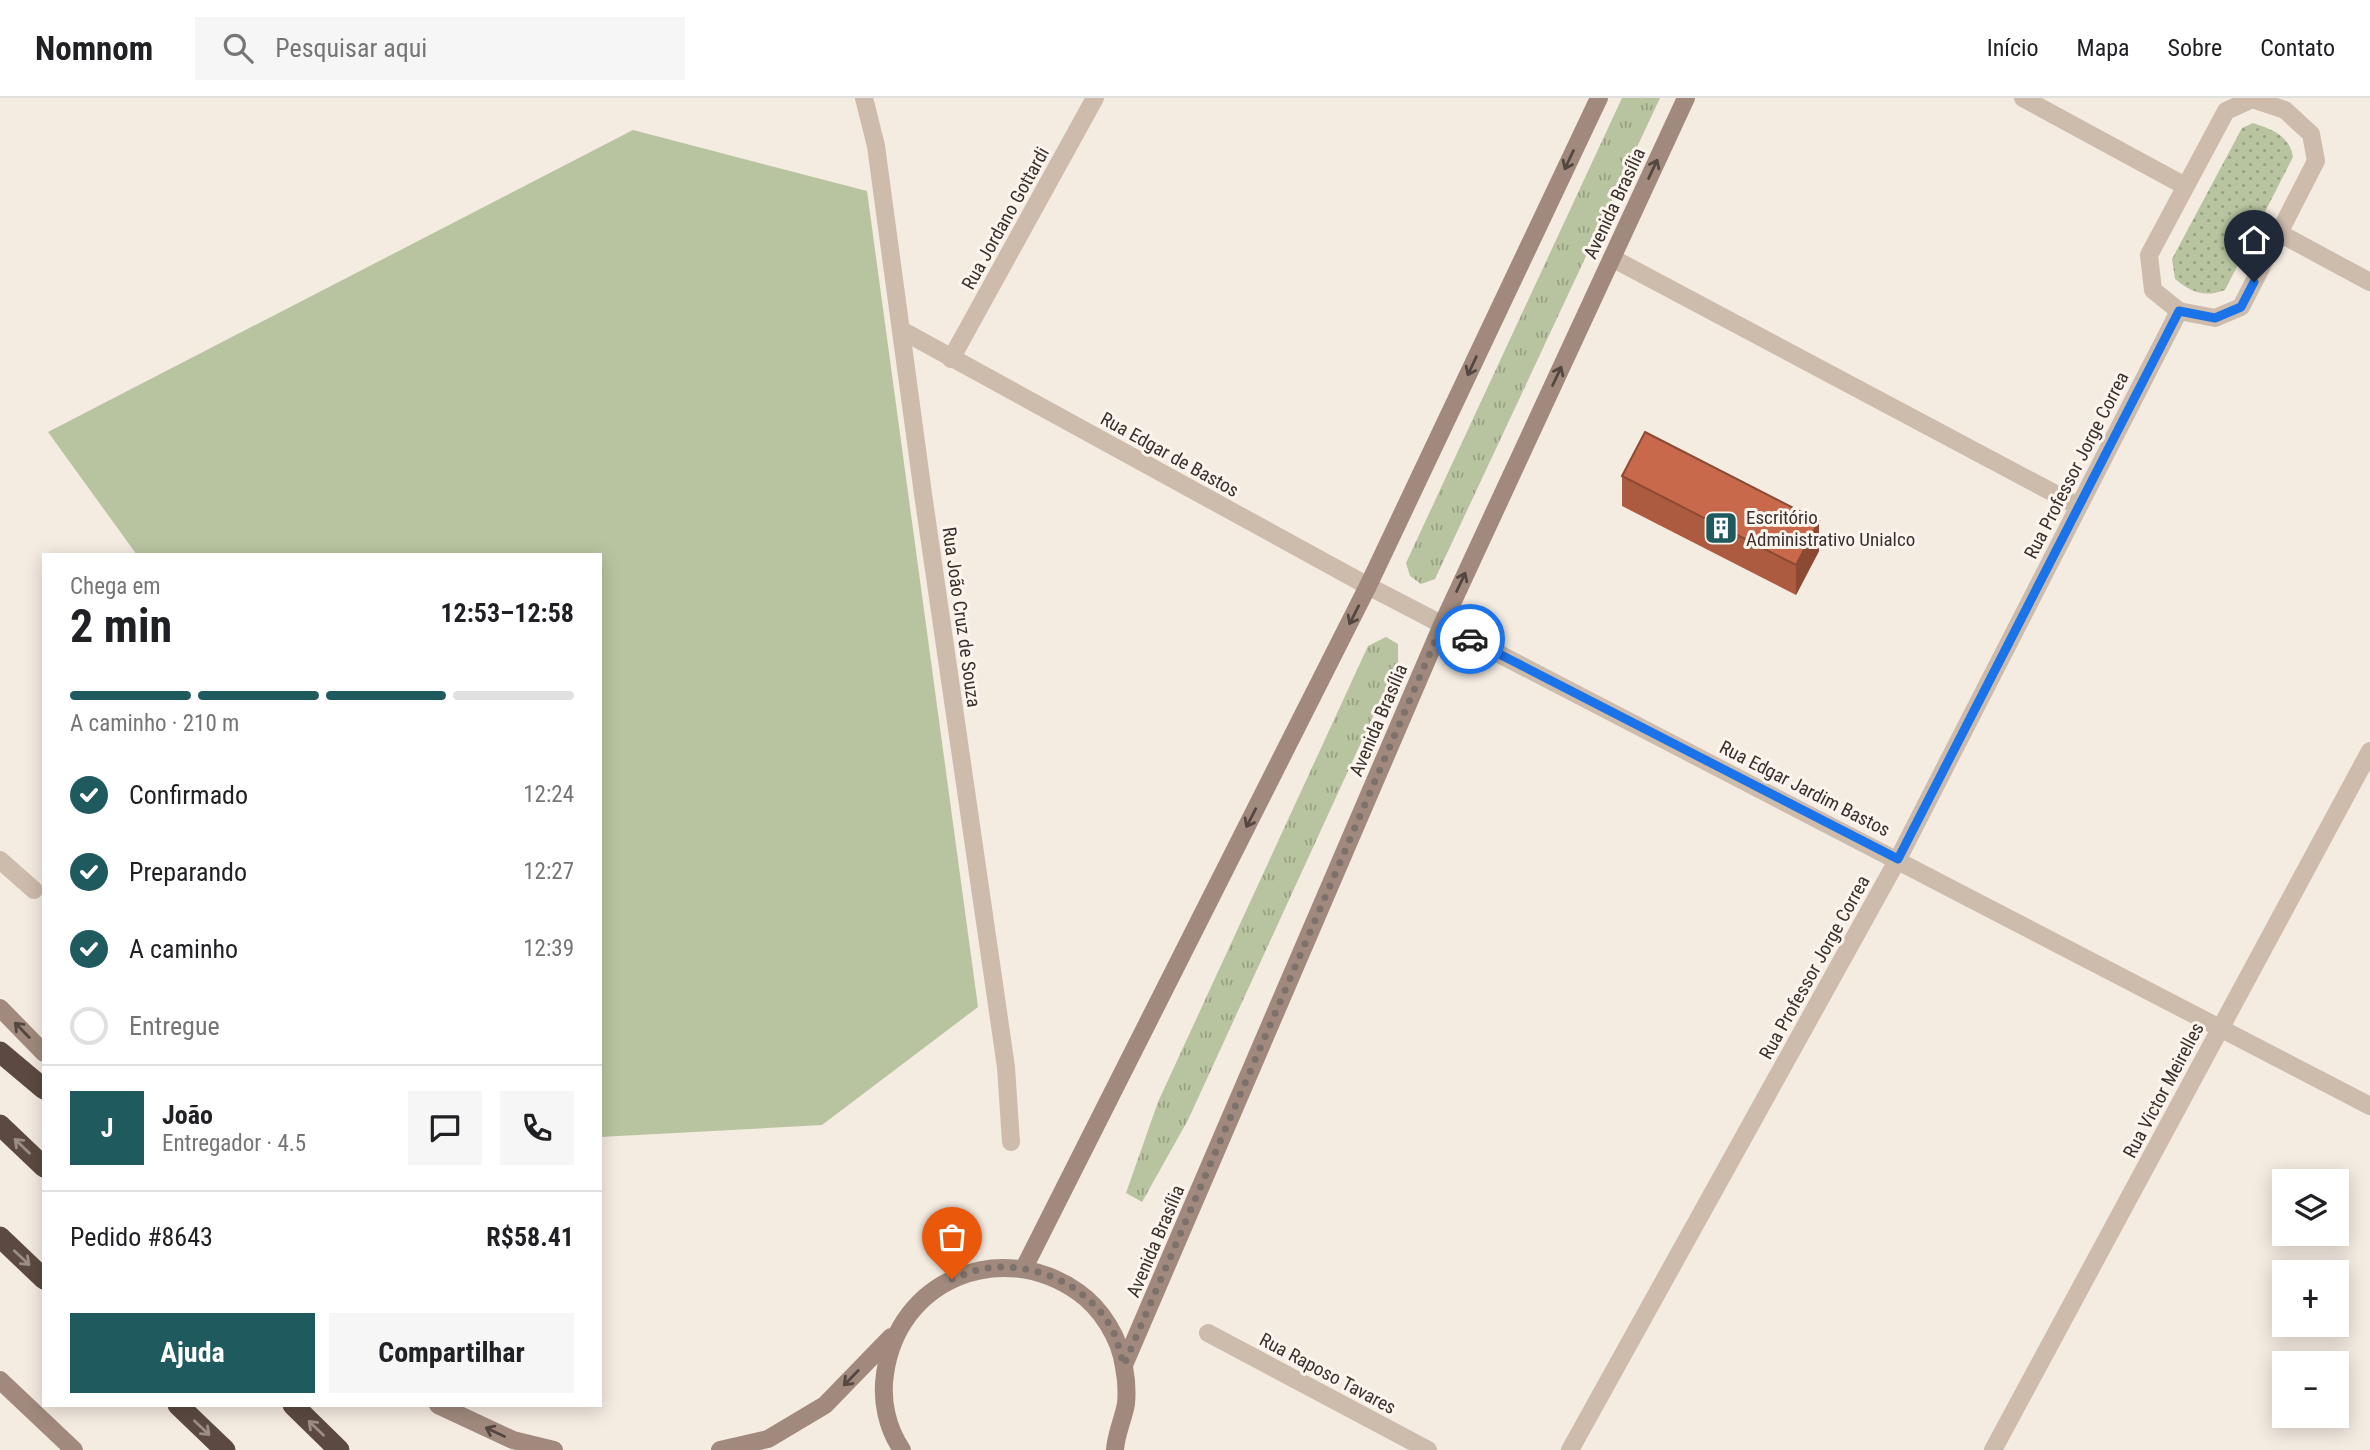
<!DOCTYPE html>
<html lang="pt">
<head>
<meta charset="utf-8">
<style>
	body { margin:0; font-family:"Roboto Condensed",sans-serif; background:#f6f6f6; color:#202124; height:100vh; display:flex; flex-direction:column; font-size:26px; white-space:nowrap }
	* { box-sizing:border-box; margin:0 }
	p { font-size:23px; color:#757577 }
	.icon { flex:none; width:38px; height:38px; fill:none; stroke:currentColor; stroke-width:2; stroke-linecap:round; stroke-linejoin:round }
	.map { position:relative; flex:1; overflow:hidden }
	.details { position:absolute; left:42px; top:455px; width:560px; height:854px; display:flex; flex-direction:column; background:#fff; border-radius:0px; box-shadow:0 4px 18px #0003 }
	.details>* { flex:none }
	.fabs { position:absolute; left:2272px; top:1071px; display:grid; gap:14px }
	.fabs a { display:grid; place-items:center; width:77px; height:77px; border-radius:0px; background:#fff; box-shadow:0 4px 18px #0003; font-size:35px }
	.pin { position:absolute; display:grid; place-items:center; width:60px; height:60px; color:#fff; margin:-72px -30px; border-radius:50% 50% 50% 0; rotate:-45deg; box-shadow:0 0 7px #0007 }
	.pin .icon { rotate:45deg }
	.courier { position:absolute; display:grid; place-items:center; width:70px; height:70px; margin:-35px; border:5px solid #1a73e8; border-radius:50%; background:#fff; color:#222; box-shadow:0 2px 9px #0007 }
	.head em { font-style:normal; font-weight:700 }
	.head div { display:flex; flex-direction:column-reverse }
	.head { display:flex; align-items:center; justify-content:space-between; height:119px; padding:0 28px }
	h1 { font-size:46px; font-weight:700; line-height:52px }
	.bar { display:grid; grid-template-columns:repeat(4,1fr); gap:10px 7px; align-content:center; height:84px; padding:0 28px }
	.bar i { height:9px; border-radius:5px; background:#e0e0e0 }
	.bar .selected { background:#1f5a5e }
	.bar p { grid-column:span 4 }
	.line { display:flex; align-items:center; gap:18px; padding:0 28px; border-top:2px solid #e0e0e0 }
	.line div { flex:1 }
	.round { display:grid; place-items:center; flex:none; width:74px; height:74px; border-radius:0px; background:#f6f6f6 }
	ol { padding:0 28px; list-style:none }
	li { display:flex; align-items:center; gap:21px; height:77px }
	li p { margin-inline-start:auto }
	li .icon { padding:7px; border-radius:50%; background:#1f5a5e; color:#fff; stroke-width:4 }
	li:last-child { color:#757577 }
	li i { width:38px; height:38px; border:4px solid #e0e0e0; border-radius:50% }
	.button { display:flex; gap:14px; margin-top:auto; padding:14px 28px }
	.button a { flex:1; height:80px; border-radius:0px; background:#1f5a5e; color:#fff; font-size:28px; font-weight:700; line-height:80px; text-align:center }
	.button a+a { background:#f6f6f6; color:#202124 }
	header { display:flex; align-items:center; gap:42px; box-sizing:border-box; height:98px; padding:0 35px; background:#fff; border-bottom:2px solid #e0e0e0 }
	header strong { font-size:33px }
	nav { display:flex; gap:38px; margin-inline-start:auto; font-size:24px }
	.search { width:490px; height:63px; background:#f6f6f6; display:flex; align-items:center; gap:18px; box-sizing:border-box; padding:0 24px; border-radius:0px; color:#757577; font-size:26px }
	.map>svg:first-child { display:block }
	.grass { fill:url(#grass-tufts) }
	.park { fill:url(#park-dots) }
	.garden { fill:#b8c4a0 }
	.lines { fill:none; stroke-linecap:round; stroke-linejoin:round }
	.service { stroke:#cdbbac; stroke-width:18 }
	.minor { stroke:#cdbbac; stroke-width:18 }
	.secondary { stroke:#a18a7d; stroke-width:18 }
	.motorway { stroke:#5c4a42; stroke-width:21 }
	.wall { fill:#ac5a40 }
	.shaded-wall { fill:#8c4a34 }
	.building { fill:#c8694b; stroke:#8c4a34; stroke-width:2 }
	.oneway { stroke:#544640 }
	.oneway2 { stroke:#9c8e87 }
	.done { stroke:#7c716b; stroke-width:7; stroke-dasharray:0 12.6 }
	.route { stroke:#1a73e8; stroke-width:9 }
	.labels { text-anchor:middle; stroke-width:6; stroke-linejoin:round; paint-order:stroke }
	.street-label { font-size:19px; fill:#3b302b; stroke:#fbf5ee }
	.poi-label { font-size:19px; fill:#3b302b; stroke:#fbf5ee; text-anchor:start }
</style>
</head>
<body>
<header>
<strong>Nomnom</strong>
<div class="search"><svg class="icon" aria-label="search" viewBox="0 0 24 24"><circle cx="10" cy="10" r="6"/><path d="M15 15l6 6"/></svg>Pesquisar aqui</div>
<nav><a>Início</a><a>Mapa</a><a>Sobre</a><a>Contato</a></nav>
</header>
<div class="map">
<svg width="2370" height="1352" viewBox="0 0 2370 1352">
	<defs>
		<pattern id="grass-tufts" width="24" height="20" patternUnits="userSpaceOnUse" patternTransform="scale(1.75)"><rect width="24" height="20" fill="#b8c4a0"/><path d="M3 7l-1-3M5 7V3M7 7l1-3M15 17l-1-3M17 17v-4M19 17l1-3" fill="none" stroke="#97a083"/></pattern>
		<pattern id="park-dots" width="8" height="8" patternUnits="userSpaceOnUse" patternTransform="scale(1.75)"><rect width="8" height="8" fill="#b8c4a0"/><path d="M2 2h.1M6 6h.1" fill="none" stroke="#97a083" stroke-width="1.8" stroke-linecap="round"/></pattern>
	</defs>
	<rect width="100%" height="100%" fill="#f4ebe1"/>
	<g class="grass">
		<polygon points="1622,0 1660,0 1435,481 1421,486 1410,478 1406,465"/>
		<polygon points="1386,539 1398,546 1398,564 1188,1022 1142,1104 1126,1095 1158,1004 1368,548"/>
	</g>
	<path class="park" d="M2253 25C2273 32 2289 37 2293 59L2225 192C2204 200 2191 194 2175 181L2172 161 2242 30Z"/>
	<polygon class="garden" points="633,32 867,93 978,909 822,1027 600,1039 600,457 137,457 48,334"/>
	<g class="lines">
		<polyline class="service" points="0,762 34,792"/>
		<g class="minor">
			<polyline points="864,0 876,48 923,396 1006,969 1011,1044"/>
			<polyline points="2023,0 2185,88"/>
			<polygon points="2252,1 2285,12 2311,36 2316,63 2241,209 2215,220 2179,213 2153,192 2149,157 2226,13"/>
			<polyline points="2279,135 2370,184"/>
			<polyline points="1612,160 2078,408"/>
			<polyline points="903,233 1368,488 2370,1008"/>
			<polyline points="951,261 1095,0"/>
			<polyline points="1208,1235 1428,1352"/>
			<polyline points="1570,1352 1898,761 2179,213"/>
			<polyline points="1993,1352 2370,653"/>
		</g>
		<g class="secondary">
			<polyline points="0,910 44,955"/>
			<polyline points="1024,1170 1368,488 1599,0"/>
			<polyline points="1124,1267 1442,527 1686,0"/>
			<polyline points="0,1282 74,1352"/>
			<polyline points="438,1307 513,1342 554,1352"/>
			<polyline points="720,1352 768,1341 825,1307 891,1239"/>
			<path d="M902 1352C887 1330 881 1302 885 1276 898 1181 1001 1140 1078 1194 1101 1210 1120 1240 1124 1269 1126 1279 1127 1295 1126 1306 1123 1322 1116 1336 1115 1352"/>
		</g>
		<g class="motorway">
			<polyline points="0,954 44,991"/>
			<polyline points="0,1027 44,1069"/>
			<polyline points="0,1139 44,1181"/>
			<polyline points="178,1307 225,1352"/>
			<polyline points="293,1307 339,1352"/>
		</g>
	</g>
	<polygon class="wall" points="1622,378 1819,453 1796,497 1622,408"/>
	<polygon class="shaded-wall" points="1819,423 1819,453 1796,497 1796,467"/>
	<polygon class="building" points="1645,334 1819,423 1796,467 1622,378"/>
	<defs><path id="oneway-shaft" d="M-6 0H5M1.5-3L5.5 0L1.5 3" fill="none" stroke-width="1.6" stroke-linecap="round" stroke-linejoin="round" transform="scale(1.75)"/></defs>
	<g class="oneway">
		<use href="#oneway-shaft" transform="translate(1569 62) rotate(115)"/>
		<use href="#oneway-shaft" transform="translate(1653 71) rotate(-65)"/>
		<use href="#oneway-shaft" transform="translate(1472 268) rotate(115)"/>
		<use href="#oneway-shaft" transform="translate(1557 278) rotate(-65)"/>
		<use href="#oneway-shaft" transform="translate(1461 484) rotate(-65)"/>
		<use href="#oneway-shaft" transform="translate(1354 517) rotate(117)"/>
		<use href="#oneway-shaft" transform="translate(1251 720) rotate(117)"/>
		<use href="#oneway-shaft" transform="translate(22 932) rotate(-134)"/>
		<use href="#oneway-shaft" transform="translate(851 1280) rotate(134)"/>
		<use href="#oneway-shaft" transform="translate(495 1334) rotate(-155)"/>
	</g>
	<g class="oneway2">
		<use href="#oneway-shaft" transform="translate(22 1048) rotate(-136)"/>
		<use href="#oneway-shaft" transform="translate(22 1160) rotate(43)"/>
		<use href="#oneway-shaft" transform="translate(202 1330) rotate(43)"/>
		<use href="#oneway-shaft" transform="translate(316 1330) rotate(-136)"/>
	</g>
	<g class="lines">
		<path class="done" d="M952 1181C964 1177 976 1171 988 1170 1036 1164 1089 1188 1112 1231 1118 1242 1120 1256 1124 1267L1442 527 1470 541"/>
		<polyline class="route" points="1470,541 1898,761 2179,213 2215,220 2241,209 2254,184"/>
	</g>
	<defs>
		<symbol id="building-square" viewBox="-11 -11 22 22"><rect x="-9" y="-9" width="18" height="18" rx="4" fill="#1f5a5e" stroke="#fbf5ee"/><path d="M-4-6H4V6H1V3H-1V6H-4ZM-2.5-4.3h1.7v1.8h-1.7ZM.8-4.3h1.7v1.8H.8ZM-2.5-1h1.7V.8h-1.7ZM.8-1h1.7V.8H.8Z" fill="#fff"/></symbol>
	</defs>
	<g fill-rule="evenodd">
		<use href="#building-square" x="1702" y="411" width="38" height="38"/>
	</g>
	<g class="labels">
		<g class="street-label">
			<text transform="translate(1614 105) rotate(-65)" y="7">Avenida Brasília</text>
			<text transform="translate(1005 120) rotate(-61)" y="7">Rua Jordano Gottardi</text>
			<text transform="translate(1170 356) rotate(29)" y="7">Rua Edgar de Bastos</text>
			<text transform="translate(2076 367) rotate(-63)" y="7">Rua Professor Jorge Correa</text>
			<text transform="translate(962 519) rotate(82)" y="7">Rua João Cruz de Souza</text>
			<text transform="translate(1378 622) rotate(-67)" y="7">Avenida Brasília</text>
			<text transform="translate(1805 690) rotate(27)" y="7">Rua Edgar Jardim Bastos</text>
			<text transform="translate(1814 869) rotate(-61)" y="7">Rua Professor Jorge Correa</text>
			<text transform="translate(2163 992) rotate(-62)" y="7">Rua Victor Meirelles</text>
			<text transform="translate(1155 1143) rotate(-67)" y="7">Avenida Brasília</text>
			<text transform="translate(1328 1275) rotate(28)" y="7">Rua Raposo Tavares</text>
		</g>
		<g class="poi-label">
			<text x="1746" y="426">Escritório<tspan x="1746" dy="22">Administrativo Unialco</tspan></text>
		</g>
	</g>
</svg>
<div class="fabs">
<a><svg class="icon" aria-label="layers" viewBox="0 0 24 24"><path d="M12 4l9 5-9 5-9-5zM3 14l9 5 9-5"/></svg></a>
<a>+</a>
<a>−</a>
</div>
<div class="pin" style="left:952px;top:1181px;background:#ea580c"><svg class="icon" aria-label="bag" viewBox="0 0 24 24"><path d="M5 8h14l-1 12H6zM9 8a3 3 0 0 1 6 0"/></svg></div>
<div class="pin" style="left:2254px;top:184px;background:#1f2937"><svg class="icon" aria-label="home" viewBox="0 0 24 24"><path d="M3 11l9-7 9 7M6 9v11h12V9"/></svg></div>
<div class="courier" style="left:1470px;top:541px"><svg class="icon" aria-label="car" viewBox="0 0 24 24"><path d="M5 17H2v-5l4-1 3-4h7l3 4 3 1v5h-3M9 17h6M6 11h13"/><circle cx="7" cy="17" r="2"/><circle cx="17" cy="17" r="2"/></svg></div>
<section class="details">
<div class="head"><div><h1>2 min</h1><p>Chega em</p></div><em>12:53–12:58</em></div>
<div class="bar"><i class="selected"></i><i class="selected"></i><i class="selected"></i><i></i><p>A caminho · 210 m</p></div>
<ol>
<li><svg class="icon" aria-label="check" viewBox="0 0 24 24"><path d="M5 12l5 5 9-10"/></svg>Confirmado<p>12:24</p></li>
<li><svg class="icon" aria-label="check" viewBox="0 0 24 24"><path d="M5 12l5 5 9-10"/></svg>Preparando<p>12:27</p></li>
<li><svg class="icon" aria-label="check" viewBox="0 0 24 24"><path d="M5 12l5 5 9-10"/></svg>A caminho<p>12:39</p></li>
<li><i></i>Entregue</li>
</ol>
<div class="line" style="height:126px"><b class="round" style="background:#1f5a5e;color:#fff">J</b><div><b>João</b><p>Entregador · 4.5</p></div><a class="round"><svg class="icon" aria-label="chat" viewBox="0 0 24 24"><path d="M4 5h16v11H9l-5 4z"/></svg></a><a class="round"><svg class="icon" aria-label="phone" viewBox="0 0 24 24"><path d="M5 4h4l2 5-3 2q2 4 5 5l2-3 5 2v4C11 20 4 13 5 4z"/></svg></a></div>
<div class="line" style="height:91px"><div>Pedido #8643</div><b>R$58.41</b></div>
<div class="button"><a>Ajuda</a><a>Compartilhar</a></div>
</section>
</div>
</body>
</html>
